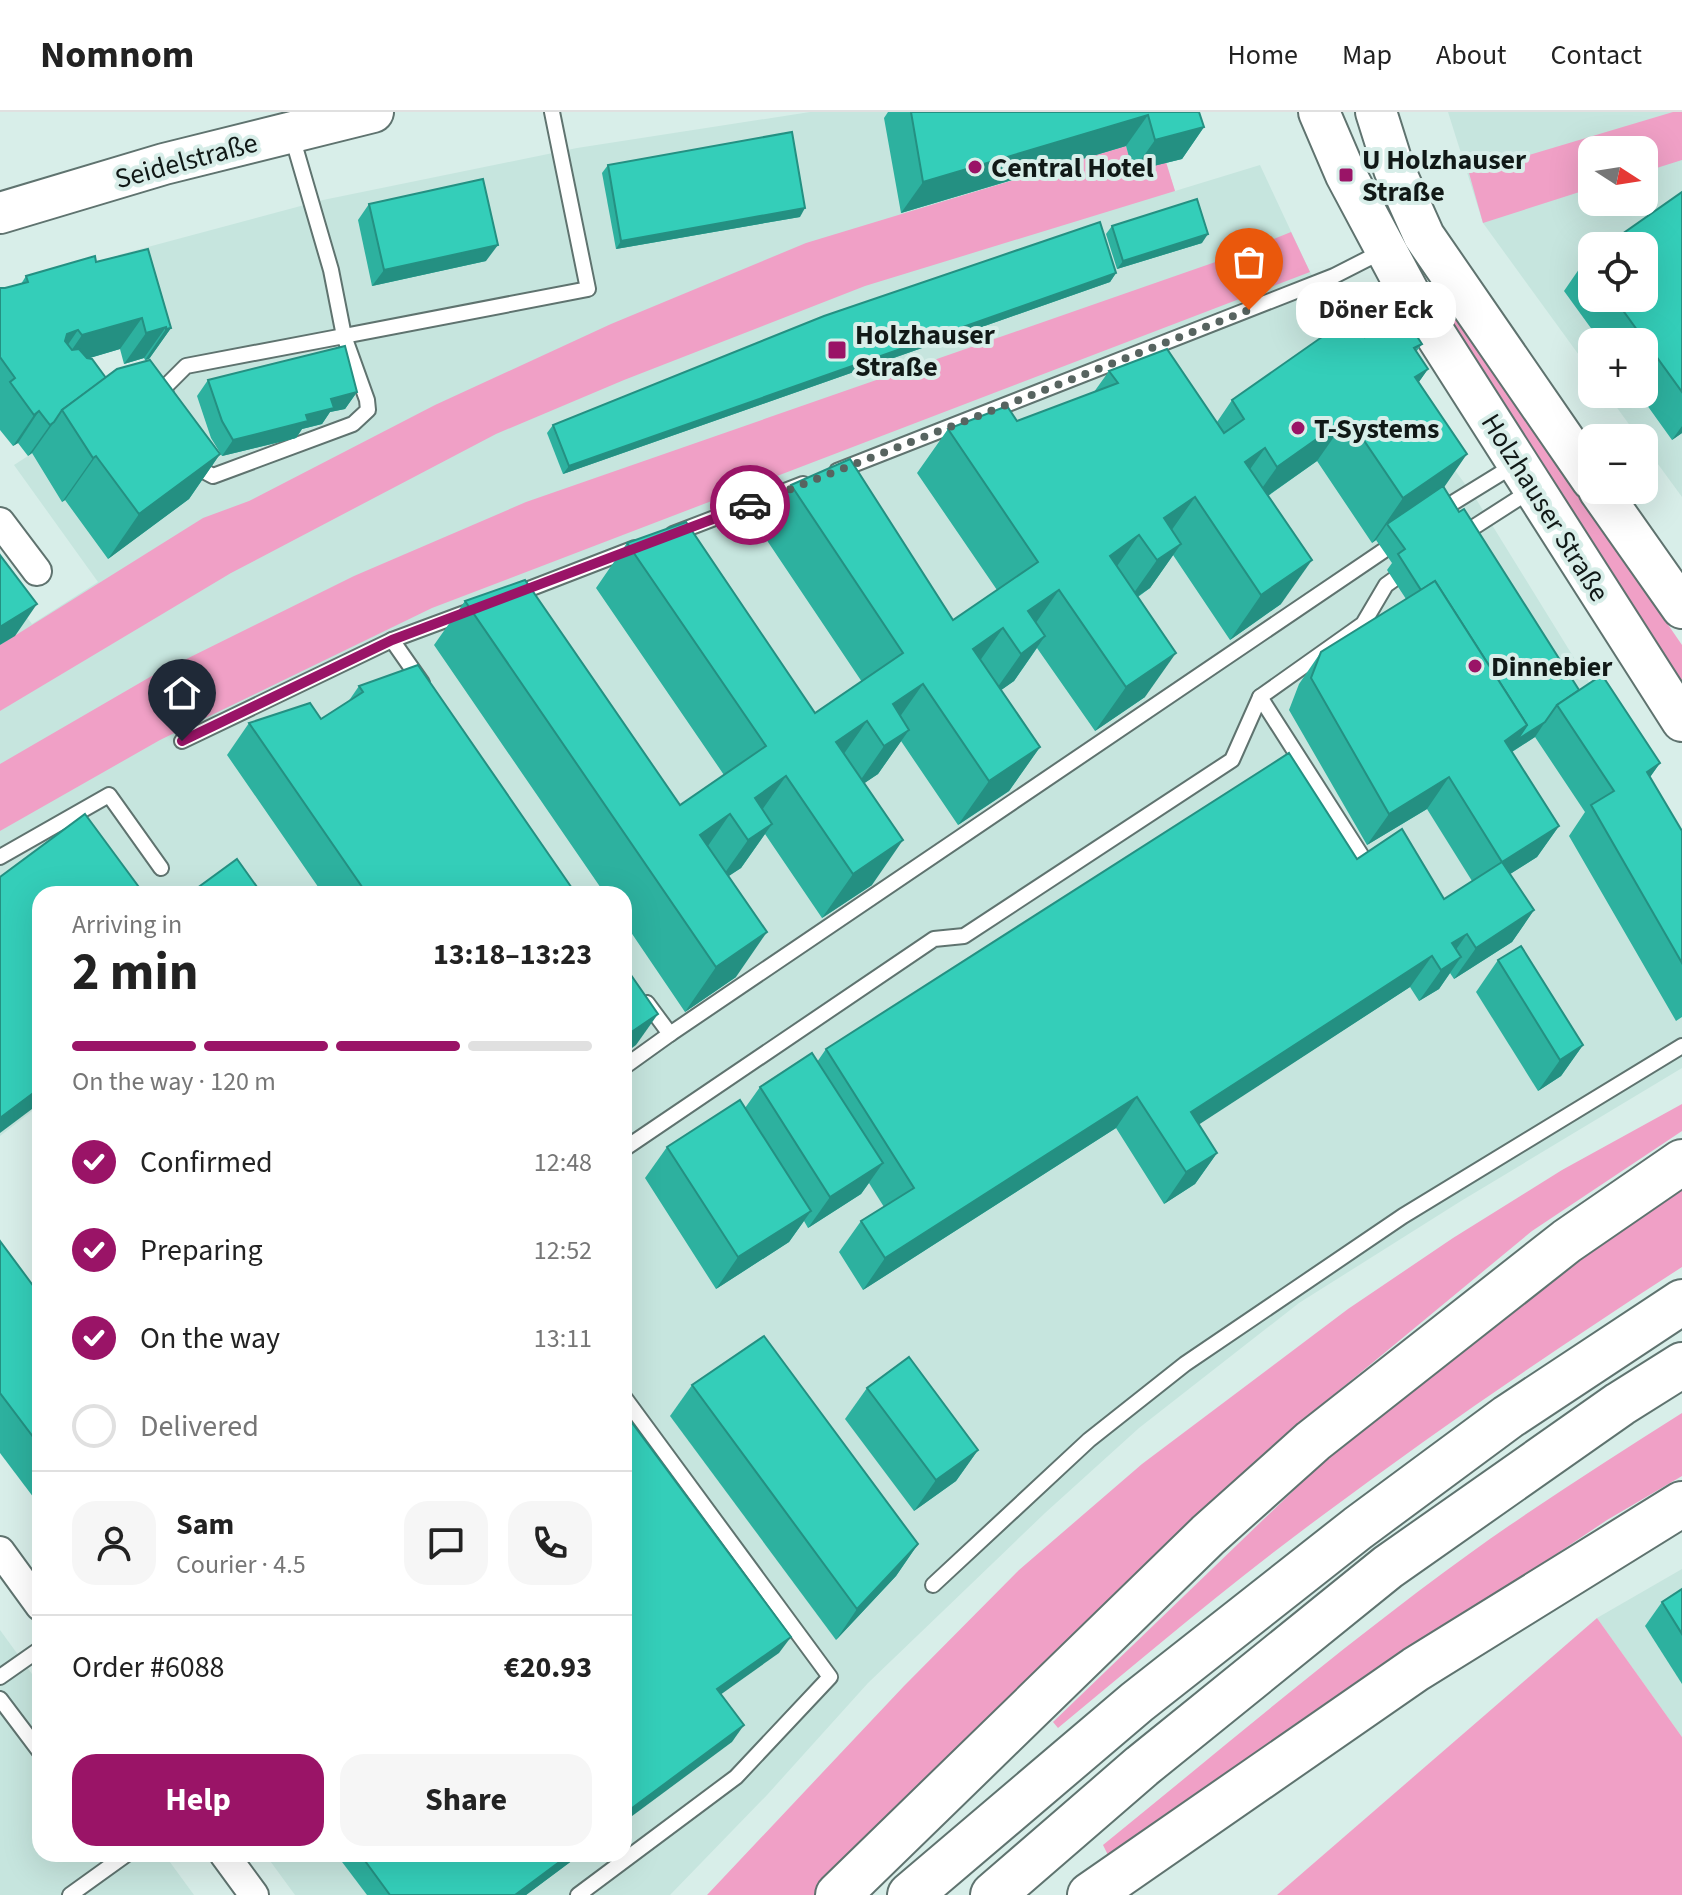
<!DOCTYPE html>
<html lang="en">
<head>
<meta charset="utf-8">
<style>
	body { margin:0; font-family:"Source Sans 3",sans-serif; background:#f6f6f6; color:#222; height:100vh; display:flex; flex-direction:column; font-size:30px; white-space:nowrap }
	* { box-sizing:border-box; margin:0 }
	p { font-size:26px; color:#767676 }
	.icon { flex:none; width:44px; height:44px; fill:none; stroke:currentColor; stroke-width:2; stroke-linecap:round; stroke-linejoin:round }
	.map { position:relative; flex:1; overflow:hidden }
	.sheet { position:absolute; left:32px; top:774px; width:600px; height:976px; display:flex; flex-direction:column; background:#fff; border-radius:24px; box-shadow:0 8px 32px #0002 }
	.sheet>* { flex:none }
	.needle { width:52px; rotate:102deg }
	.buttons { position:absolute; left:1578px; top:24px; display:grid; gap:16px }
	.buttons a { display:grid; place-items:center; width:80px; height:80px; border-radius:16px; background:#fff; box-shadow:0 8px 32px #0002; font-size:40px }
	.pin { position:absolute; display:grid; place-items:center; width:68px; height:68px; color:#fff; margin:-82px -34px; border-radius:50% 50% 50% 0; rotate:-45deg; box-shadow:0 0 8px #0007 }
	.pin .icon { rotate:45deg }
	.courier { position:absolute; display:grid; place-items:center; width:80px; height:80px; margin:-40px; border:6px solid #9a1467; border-radius:50%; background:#fff; color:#222; box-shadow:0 2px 10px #0007 }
	.bubble { position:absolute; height:56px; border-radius:24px; background:#fff; box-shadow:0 8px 32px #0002; font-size:26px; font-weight:700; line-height:56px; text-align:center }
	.summary em { font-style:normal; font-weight:700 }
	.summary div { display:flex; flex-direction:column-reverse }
	.summary { display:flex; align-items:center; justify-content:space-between; height:136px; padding:0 40px }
	h1 { font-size:52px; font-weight:700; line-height:60px }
	.bar { display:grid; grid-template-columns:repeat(4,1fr); gap:12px 8px; align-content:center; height:96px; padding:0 40px }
	.bar i { height:10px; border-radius:6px; background:#e0e0e0 }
	.bar .active { background:#9a1467 }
	.bar p { grid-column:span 4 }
	.line { display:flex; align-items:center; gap:20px; padding:0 40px; border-top:2px solid #e0e0e0 }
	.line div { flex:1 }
	.round { display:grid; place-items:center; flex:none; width:84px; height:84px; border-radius:24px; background:#f6f6f6 }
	ol { padding:0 40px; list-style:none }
	li { display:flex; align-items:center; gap:24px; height:88px }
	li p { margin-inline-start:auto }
	li .icon { padding:8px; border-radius:50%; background:#9a1467; color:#fff; stroke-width:4 }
	li:last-child { color:#767676 }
	li i { width:44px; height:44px; border:4px solid #e0e0e0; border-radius:50% }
	.cta { display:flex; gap:16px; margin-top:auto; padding:16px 40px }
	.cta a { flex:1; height:92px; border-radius:24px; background:#9a1467; color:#fff; font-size:32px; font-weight:700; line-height:92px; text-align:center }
	.cta a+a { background:#f6f6f6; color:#222 }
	header { display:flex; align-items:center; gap:48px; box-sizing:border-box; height:112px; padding:0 40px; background:#fff; border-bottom:2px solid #e0e0e0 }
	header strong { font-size:38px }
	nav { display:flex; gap:44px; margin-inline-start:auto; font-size:28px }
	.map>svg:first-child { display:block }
	.built { fill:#c6e5de; fill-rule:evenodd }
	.green { fill:#f0a0c6 }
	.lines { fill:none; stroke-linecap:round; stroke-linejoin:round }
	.service-casing { stroke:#5f736f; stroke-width:18 }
	.minor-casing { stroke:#5f736f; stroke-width:32 }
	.secondary-casing { stroke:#5f736f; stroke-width:44 }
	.motorway-casing { stroke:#5f736f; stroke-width:48 }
	.service { stroke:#fff; stroke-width:14 }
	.minor { stroke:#fff; stroke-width:28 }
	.secondary { stroke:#fff; stroke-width:40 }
	.motorway { stroke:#fff; stroke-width:44 }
	.wall { fill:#2db19f }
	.shaded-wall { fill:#249082 }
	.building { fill:#34ceb9; stroke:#249082; stroke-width:2 }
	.done { stroke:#576460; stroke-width:8; stroke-dasharray:0 14.4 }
	.route { stroke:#9a1467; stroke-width:10 }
	.poi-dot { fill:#9a1467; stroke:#d8eee9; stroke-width:3 }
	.labels { text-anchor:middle; stroke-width:8; stroke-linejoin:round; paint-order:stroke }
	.poi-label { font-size:28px; font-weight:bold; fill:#111917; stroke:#d8eee9; text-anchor:start }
	.street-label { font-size:28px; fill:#111917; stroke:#d8eee9 }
</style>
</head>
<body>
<header>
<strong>Nomnom</strong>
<nav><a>Home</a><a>Map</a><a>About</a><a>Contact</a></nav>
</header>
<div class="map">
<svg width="1682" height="1783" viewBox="0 0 1682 1783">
	<rect width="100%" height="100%" fill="#d8eee9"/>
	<g class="built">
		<polygon points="810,0 1166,0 1166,51 1175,79 1260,53 1310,160 1476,387 1682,721 1682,956 1461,1089 1299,1191 1139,1316 1045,1401 868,1571 767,1683 670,1783 295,1783 265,1742 624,1742 624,782 40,782 40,993 0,1024 0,470 32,512 98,470 14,353 31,342 158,279 118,143 323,88 577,36"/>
		<path d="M1448 0H1682V385L1644 333V326H1639L1607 282H1644V230H1592V261L1483 111ZM1592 38H1644V90H1592ZM1592 134H1644V186H1592Z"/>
		<polygon points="1682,1457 1682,1625 1597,1506"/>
		<polygon points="0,1518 40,1573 40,1742 164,1742 194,1783 0,1783"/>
	</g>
	<g class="green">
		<polygon points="1673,0 1682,0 1682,48 1644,60 1644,38 1592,38 1592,76 1483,111 1469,61"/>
		<polygon points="1126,34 1134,59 1166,50 1175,79 865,174 624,268 496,322 231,461 0,599 0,533 203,406 249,389 435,293 611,212 806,131"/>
		<polygon points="1291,120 1310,160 432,496 160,628 0,719 0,652 150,565 354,464 526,390 1224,147"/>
		<polygon points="1452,203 1457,206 1682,533 1682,574 1451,211"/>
		<polygon points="1682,992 1682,1019 1532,1119 1302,1309 817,1783 707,1783 904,1574 1019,1458 1142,1352 1348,1197 1453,1126 1562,1058"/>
		<path d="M1682 1078V1155C1560 1234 1439 1316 1323 1403 1232 1470 1145 1544 1058 1616L1053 1610 1319 1354 1443 1252 1565 1157Z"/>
		<path d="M1682 1301V1364L1607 1408 1108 1743 1103 1733C1224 1635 1343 1533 1469 1442 1538 1392 1610 1347 1682 1301Z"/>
		<polygon points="1597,1506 1682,1625 1682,1783 1277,1783"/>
	</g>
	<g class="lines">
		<defs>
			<g id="service">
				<polyline points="291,21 331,158 344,224 588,177 552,0"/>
				<polygon points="344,224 367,288 368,298 353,312 213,364 194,354 168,303 165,275 186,254"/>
				<polyline points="837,359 1334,164 1385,138"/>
				<polyline points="1438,400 1516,352"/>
				<polyline points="673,422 803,372"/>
				<polyline points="1460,424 1530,379"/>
				<polyline points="516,482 635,436"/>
				<polyline points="422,571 392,528 470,499"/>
				<polyline points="1260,585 1365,749"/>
				<polyline points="182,629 392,528"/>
				<polyline points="0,745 109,683 161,756"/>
				<polyline points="647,891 670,922 1383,439"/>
				<polyline points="624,955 670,922"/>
				<polyline points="624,1037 934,827 964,824 1232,648 1260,585 1363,512 1386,473 1393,468"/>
				<polyline points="933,1473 1089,1328 1185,1252 1403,1104 1682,934"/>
				<polyline points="0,1565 40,1537"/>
				<polyline points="0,1587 40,1640"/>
				<polyline points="70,1783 127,1742"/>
				<polyline points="578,1783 736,1665 830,1565 624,1285"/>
			</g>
			<g id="minor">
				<polyline points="0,410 37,459"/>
				<polyline points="0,1439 40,1494"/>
				<polyline points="224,1742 254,1783"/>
			</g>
			<g id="secondary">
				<polyline points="1319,0 1346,63 1409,181 1682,609"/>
				<polyline points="1376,0 1394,57 1424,124 1592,368"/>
				<polyline points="0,101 164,52 373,0"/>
				<polyline points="1599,378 1682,496"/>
			</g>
			<g id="motorway">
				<polyline points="838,1783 1208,1423 1313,1329 1567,1129 1682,1050"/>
				<polyline points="910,1783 1137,1590 1358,1416 1508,1305 1682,1190"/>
				<polyline points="993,1783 1142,1654 1388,1455 1620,1292 1682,1253"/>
				<polyline points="1090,1783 1416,1557 1682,1392"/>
			</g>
		</defs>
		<use href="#service" class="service-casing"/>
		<use href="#minor" class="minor-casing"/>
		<use href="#secondary" class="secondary-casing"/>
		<use href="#motorway" class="motorway-casing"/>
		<use href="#service" class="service"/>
		<use href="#minor" class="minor"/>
		<use href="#secondary" class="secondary"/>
		<use href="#motorway" class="motorway"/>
	</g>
	<g class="wall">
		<polygon points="888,0 1199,0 1204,15 1182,47 1133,59 1126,34 901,101 884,6"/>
		<polygon points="608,53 800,105 616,137 602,61"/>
		<polygon points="1682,80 1682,321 1672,328 1639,282 1644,282 1644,230 1601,230 1564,179 1586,147 1592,143 1592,186 1644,186"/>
		<polygon points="369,92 486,149 372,174 358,108"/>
		<polygon points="1112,114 1202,131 1117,157 1106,122"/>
		<polygon points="96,150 171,216 149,247 145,248 144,246 124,252 120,237 89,246 106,266 220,342 189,387 108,447 65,388 62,390 32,341 28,344 18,331 13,334 0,318 0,176 5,176 21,172 26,164"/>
		<polygon points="1116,161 1110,170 563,362 547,321 553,313"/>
		<polygon points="1363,222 1365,225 1422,232 1416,240 1428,257 1418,271 1444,376 1579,578 1660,651 1650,665 1682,719 1682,905 1676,909 1569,724 1585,700 1535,625 1512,640 1559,714 1537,745 1510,762 1534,798 1512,830 1454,867 1450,861 1439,877 1419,889 1410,875 1198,1012 1217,1041 1195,1072 1164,1092 1116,1016 863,1178 839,1140 861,1109 884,1095 869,1071 861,1082 808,1116 804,1109 789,1130 716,1177 645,1066 667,1035 745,996 760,975 817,950 826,937 1357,747 1444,787 1472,769 1427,697 1367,733 1289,598 1299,572 1321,540 1406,487 1387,458 1392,451 1376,428 1372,431 1317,349 1268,384 1281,492 1230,528 1173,443 1150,476 1138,485 1145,585 1095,619 1037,536 1014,569 1001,578 1040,635 1009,679 958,713 901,629 878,662 864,671 872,773 822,806 765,722 741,756 728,764 736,865 685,900 624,810 624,782 605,782 434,533 465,489 680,693 724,663 596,476 627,431 815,601 862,570 760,418 791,373 953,508 997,478 917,361 948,317 1017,309 1094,280 1109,259 1217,310 1232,288"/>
		<polygon points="208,268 357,280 345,297 330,300 322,312 302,317 296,326 222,344 211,326 197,284"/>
		<polygon points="359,574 576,782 323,782 227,643 249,611 321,607 348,590"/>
		<polygon points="1498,848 1583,933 1561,964 1538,979 1476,880"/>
		<polygon points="0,1129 40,1183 40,1394 0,1341"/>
		<polygon points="692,1273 918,1432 896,1464 836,1528 670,1304"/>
		<polygon points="867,1276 978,1338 956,1369 914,1399 845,1307"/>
		<polygon points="1682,1477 1682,1572 1645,1514 1662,1490"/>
		<polygon points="336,1742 581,1742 526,1783 367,1783"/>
	</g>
	<g class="shaded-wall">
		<polygon points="1148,3 1126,34 901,101 923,70"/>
		<polygon points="1204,15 1182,47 1133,59 1155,28"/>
		<polygon points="805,96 800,105 616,137 621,129"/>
		<polygon points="1208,122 1202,131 1117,157 1123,149"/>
		<polygon points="498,133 486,149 372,174 384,158"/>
		<polygon points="1116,161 1110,170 563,362 569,354"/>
		<polygon points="142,206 120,237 60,255 82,223"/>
		<polygon points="166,215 144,246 124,252 146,221"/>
		<polygon points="171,216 149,247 145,248 166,217"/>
		<polygon points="78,218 56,250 67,222"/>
		<polygon points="1428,257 1397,301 1415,265"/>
		<polygon points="357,280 345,297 330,300 322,312 302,317 296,326 222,344 233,328 306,303 331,287"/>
		<polygon points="39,299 18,331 13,334 34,303"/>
		<polygon points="1348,305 1317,349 1246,399 1277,355"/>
		<polygon points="54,310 32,341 28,344 50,313"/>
		<polygon points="1682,314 1682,321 1672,328"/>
		<polygon points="1265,336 1234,380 1245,350"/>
		<polygon points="220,342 189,387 108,447 139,402"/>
		<polygon points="1467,342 1436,387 1387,412 1376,428 1372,431 1403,386"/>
		<polygon points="96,344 65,388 62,390 93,346"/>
		<polygon points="1195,385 1164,429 1164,406"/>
		<polygon points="1139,423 1108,467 1110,444"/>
		<polygon points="1181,432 1150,476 1126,492 1157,448"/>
		<polygon points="1312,448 1281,492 1230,528 1261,483"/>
		<polygon points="1059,478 1028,522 1028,499"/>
		<polygon points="37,492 15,524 0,533 0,515"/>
		<polygon points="1003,516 972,560 973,537"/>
		<polygon points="1045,524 1014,569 990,586 1021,542"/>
		<polygon points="1176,541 1145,585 1095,619 1126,575"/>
		<polygon points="923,572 892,616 893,592"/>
		<polygon points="867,609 836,653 836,630"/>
		<polygon points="1545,610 1535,625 1505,644 1505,629 1527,613"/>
		<polygon points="909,618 878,662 853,679 884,634"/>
		<polygon points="1040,635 1009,679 958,713 989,669"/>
		<polygon points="1660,651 1638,682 1647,660"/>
		<polygon points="786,664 755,708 755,686"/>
		<polygon points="1449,665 1427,697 1367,733 1389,702"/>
		<polygon points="730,702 699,747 700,723"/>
		<polygon points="772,712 741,756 717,772 748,728"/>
		<polygon points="1559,714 1537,745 1480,781 1502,750"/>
		<polygon points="903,728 872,773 822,806 853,762"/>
		<polygon points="1534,798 1512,830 1454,867 1476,836"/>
		<polygon points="767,820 736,865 685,900 716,855"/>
		<polygon points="1467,822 1445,853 1452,831"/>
		<polygon points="1432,844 1410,875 1169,1032 1191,1000"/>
		<polygon points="1461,845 1439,877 1419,889 1441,858"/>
		<polygon points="658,902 636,933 624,942 624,925"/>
		<polygon points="1583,933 1561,964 1538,979 1560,948"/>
		<polygon points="40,976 40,991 0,1021 0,1006"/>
		<polygon points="1137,985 1116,1016 863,1178 885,1146"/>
		<polygon points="1217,1041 1195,1072 1164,1092 1186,1060"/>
		<polygon points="883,1051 861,1082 808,1116 830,1085"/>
		<polygon points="811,1099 789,1130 716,1177 738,1145"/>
		<polygon points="978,1338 956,1369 914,1399 936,1368"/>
		<polygon points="918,1432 896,1464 836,1528 857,1497"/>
		<polygon points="791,1525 779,1541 706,1593 717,1577"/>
		<polygon points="744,1613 732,1630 624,1710 624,1702"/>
		<polygon points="570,1742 581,1742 526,1783 515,1783"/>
	</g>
	<g class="building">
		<polygon points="911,0 1199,0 1204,15 1155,28 1148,3 923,70"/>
		<polygon points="792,20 805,96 621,129 608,53"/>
		<polygon points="483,67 498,133 384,158 369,92"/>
		<polygon points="1682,80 1682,280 1614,186 1644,186 1644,134 1605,134"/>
		<polygon points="1197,87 1208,122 1123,149 1112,114"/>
		<polygon points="1100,110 1116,161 569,354 553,313 824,204"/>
		<polygon points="148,137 171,216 166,217 166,215 146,221 142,206 82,223 78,218 67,222 65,229 72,238 79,237 87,246 92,247 106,266 62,298 54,310 50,313 39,299 34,303 10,270 15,266 0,245 0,176 5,176 28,170 26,164 95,144 96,150"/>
		<polygon points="1592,143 1592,155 1586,147"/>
		<polygon points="1359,199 1370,213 1362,219 1365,225 1401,200 1422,232 1414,236 1428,257 1415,265 1467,342 1403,386 1348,305 1277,355 1265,336 1245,350 1312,448 1261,483 1195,385 1164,406 1181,432 1157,448 1139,423 1110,444 1176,541 1126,575 1059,478 1028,499 1045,524 1021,542 1003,516 973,537 1040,635 989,669 923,572 893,592 909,618 884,634 867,609 836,630 903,728 853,762 786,664 755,686 772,712 748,728 730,702 700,723 767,820 716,855 465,489 525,468 680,693 766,634 627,431 686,410 815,601 903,541 791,373 850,347 953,508 1038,450 948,317 1007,294 1017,309 1118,271 1109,259 1167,237 1224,321 1244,307 1232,288"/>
		<polygon points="345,234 357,280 331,287 334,296 306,303 308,309 233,328 222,309 208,268"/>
		<polygon points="150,248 220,342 139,402 96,344 93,346 62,298 117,257"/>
		<polygon points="1443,374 1459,400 1464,397 1579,578 1557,593 1545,610 1517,628 1527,613 1435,469 1421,478 1398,442 1405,437 1387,412"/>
		<polygon points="0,443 37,492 0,515"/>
		<polygon points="1435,469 1527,613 1505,629 1559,714 1502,750 1449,665 1389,702 1311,566 1321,540"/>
		<polygon points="418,553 576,782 367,782 249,611 310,591 321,607 363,580 359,574"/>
		<polygon points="1602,563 1660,651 1647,660 1682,719 1682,851 1591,693 1614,679 1557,593"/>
		<polygon points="1289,641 1357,747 1402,717 1444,787 1502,750 1534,798 1476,836 1467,822 1452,831 1461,845 1441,858 1432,844 1191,1000 1217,1041 1186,1060 1137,985 885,1146 861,1109 914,1076 826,937"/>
		<polygon points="85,702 144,782 40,782 40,976 0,1006 0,765"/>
		<polygon points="237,747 262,782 189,782"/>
		<polygon points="1521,834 1583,933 1560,948 1498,848"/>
		<polygon points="624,853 658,902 624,925"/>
		<polygon points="812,941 883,1051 830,1085 760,975"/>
		<polygon points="740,988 811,1099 738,1145 667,1035"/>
		<polygon points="0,1129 40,1183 40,1334 0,1281"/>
		<polygon points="764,1224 918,1432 857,1497 692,1273"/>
		<polygon points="909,1245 978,1338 936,1368 867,1276"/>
		<polygon points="624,1300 791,1525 717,1577 744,1613 624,1702"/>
		<polygon points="1682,1477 1682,1522 1662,1490"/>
		<polygon points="360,1742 570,1742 515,1783 390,1783"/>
	</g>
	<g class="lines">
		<polyline class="done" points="750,393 1249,198"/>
		<polyline class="route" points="182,629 392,528 750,393"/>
	</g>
	<g class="poi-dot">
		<circle cx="975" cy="55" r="8"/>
		<rect x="1338" y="55" width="16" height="16" rx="4"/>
		<rect x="827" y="228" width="20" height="20" rx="4"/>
		<circle cx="1298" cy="316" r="8"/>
		<circle cx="1475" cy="554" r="8"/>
	</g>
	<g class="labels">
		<g class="poi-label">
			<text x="1362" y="57">U Holzhauser<tspan x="1362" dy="32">Straße</tspan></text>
			<text x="991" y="65">Central Hotel</text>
			<text x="855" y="232">Holzhauser<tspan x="855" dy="32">Straße</tspan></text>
			<text x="1314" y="326">T-Systems</text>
			<text x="1491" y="564">Dinnebier</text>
		</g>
		<g class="street-label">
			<text transform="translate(186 48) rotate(-15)" y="10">Seidelstraße</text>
			<text transform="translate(1546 395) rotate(58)" y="10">Holzhauser Straße</text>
		</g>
	</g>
</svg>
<div class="buttons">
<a><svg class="needle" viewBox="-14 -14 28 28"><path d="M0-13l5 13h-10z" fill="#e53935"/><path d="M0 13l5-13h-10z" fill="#767676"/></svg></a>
<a><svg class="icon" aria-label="locate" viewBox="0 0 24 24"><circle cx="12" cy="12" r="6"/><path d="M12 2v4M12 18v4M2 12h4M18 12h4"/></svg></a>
<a>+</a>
<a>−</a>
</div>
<div class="pin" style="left:1249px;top:198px;background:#ea580c"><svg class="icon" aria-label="bag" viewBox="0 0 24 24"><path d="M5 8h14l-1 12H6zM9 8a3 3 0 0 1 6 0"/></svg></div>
<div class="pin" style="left:182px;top:629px;background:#1f2937"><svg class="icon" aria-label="home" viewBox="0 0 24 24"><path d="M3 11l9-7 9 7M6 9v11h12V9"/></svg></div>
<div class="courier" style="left:750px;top:393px"><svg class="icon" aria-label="car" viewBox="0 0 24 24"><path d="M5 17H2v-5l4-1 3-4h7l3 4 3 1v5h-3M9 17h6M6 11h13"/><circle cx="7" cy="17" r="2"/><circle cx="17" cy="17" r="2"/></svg></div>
<div class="bubble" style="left:1296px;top:170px;width:160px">Döner Eck</div>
<section class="sheet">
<div class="summary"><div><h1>2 min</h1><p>Arriving in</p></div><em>13:18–13:23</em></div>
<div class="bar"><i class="active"></i><i class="active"></i><i class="active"></i><i></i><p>On the way · 120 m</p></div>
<ol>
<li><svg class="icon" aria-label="check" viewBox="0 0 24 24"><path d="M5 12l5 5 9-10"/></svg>Confirmed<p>12:48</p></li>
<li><svg class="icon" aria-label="check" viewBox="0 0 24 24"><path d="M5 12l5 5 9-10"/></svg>Preparing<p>12:52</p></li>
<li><svg class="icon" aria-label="check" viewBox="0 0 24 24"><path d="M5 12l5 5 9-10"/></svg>On the way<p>13:11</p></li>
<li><i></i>Delivered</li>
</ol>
<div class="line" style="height:144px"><a class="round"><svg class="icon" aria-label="person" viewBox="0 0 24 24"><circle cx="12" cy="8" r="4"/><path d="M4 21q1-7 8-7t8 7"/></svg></a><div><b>Sam</b><p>Courier · 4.5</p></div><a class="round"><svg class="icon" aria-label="chat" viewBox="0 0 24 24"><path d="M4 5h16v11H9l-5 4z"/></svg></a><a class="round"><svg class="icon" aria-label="phone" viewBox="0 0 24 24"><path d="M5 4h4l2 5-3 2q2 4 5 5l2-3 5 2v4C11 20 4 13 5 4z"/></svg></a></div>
<div class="line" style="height:104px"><div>Order #6088</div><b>€20.93</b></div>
<div class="cta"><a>Help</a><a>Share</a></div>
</section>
</div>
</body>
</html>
